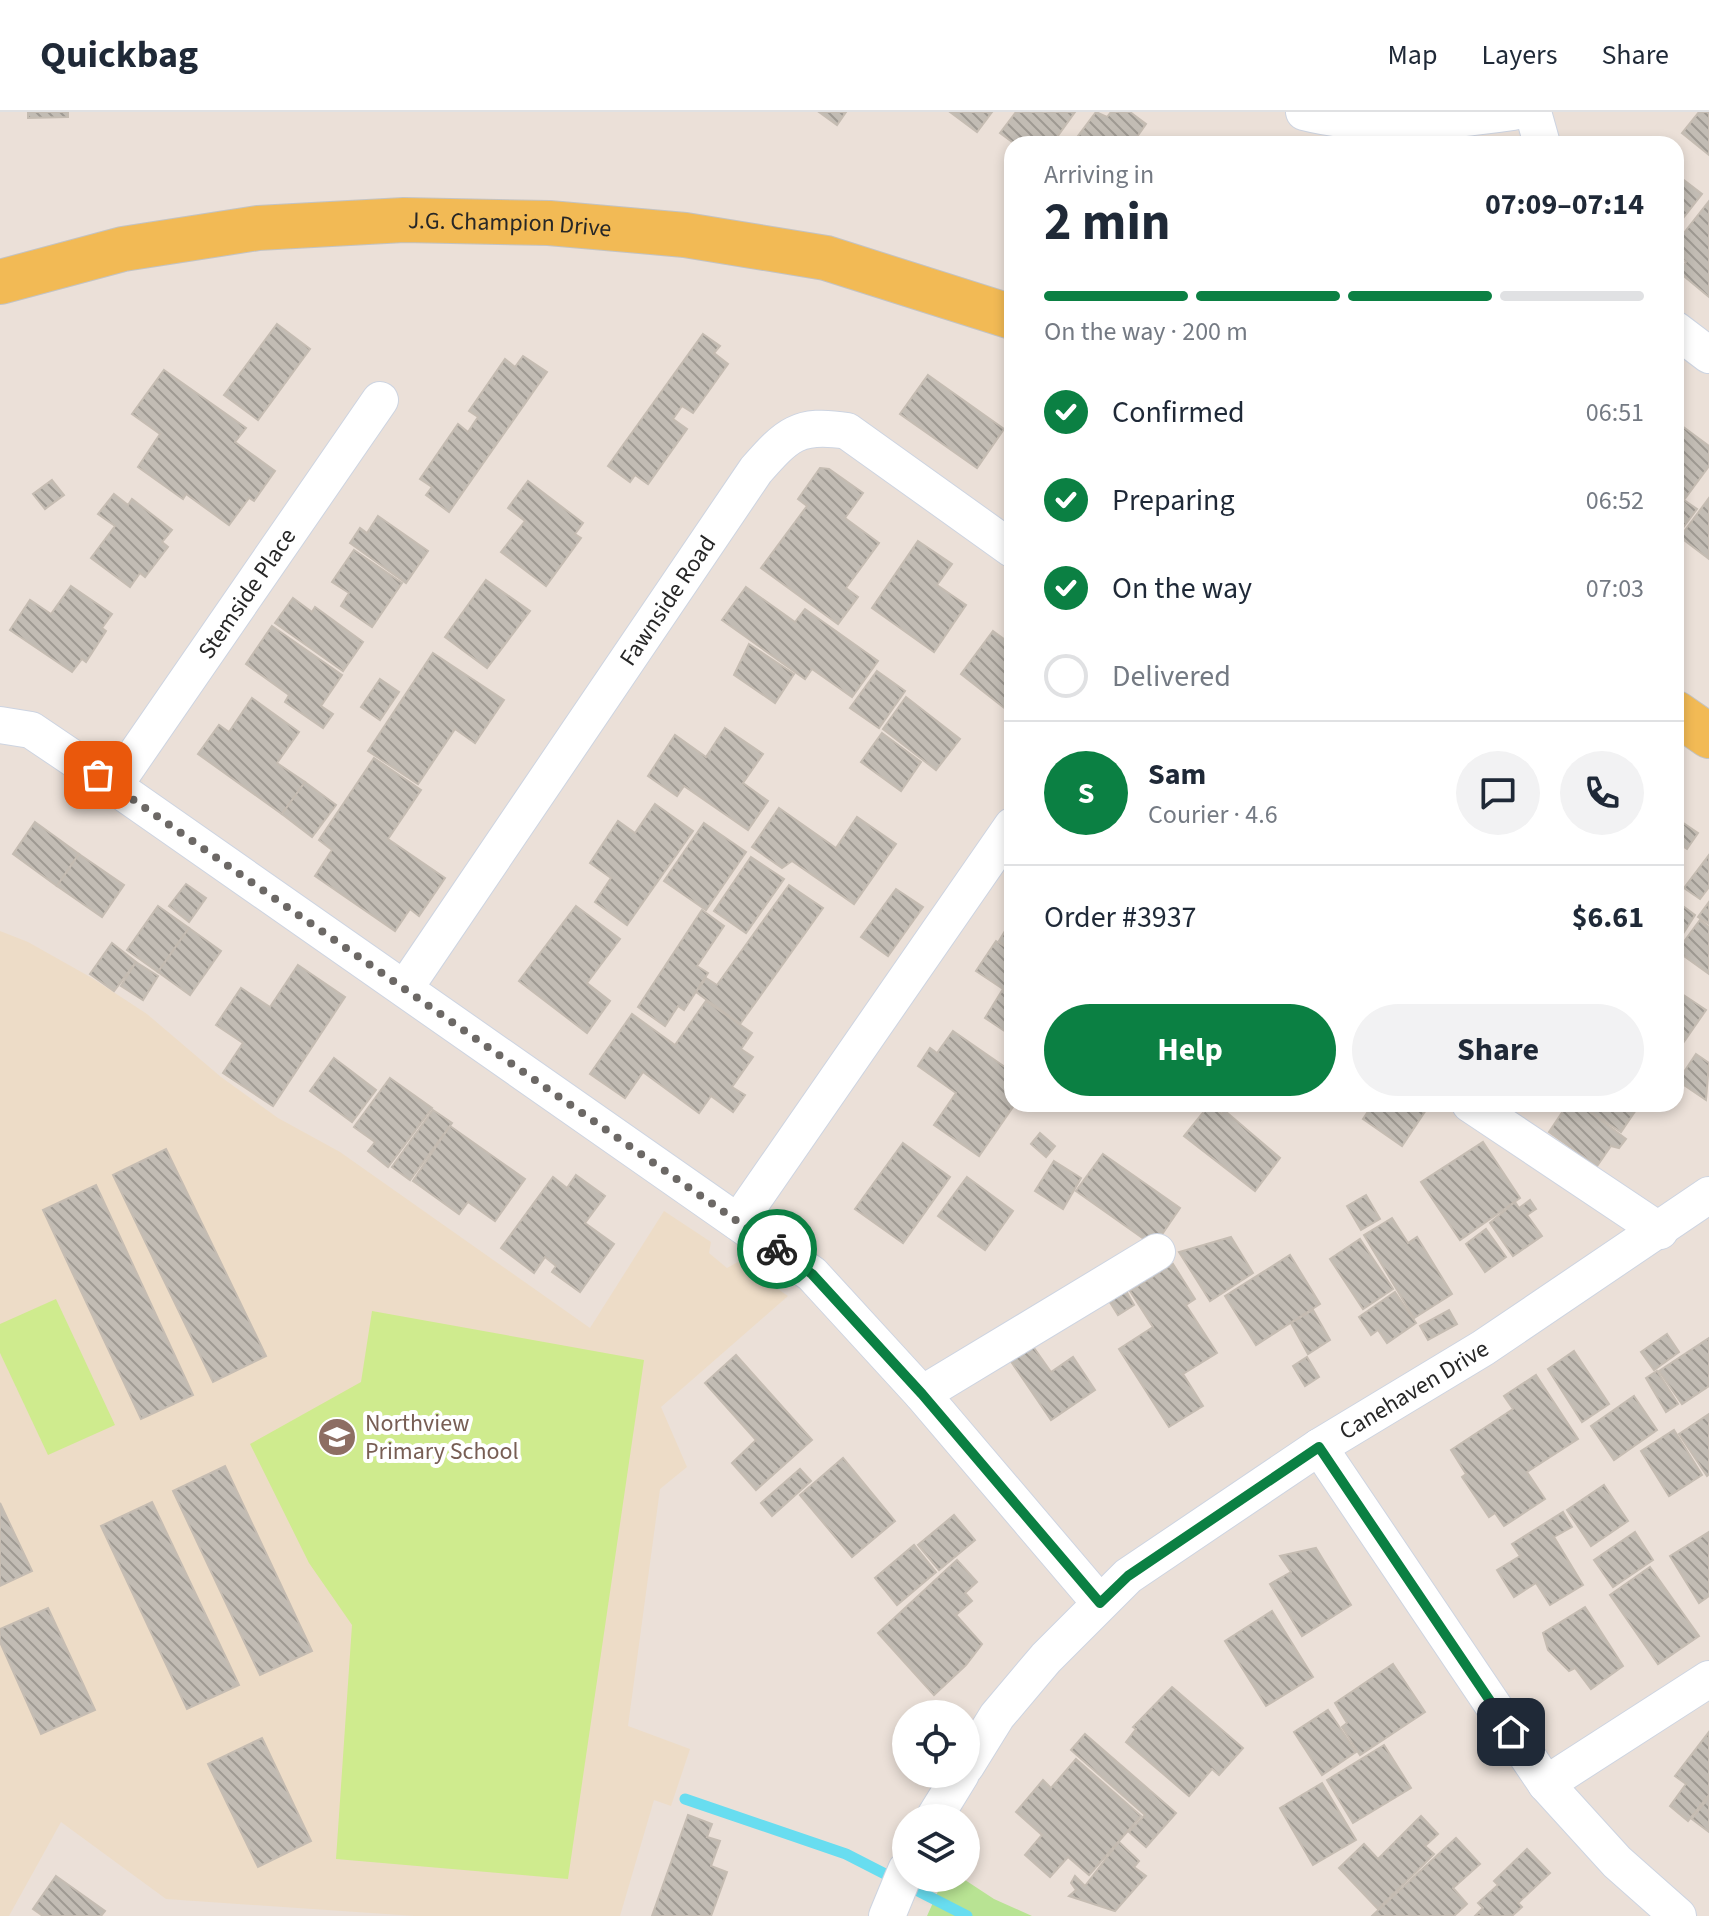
<!DOCTYPE html>
<html lang="en">
<head>
<meta charset="utf-8">
<style>
	body { margin:0; font-family:"Source Sans 3",sans-serif; background:#f2f2f3; color:#1f2937; height:100vh; display:flex; flex-direction:column; font-size:30px; white-space:nowrap }
	* { box-sizing:border-box; margin:0 }
	p { font-size:26px; color:#747a83 }
	.icon { flex:none; width:44px; height:44px; fill:none; stroke:currentColor; stroke-width:2; stroke-linecap:round; stroke-linejoin:round }
	.map { position:relative; flex:1; overflow:hidden }
	.panel { position:absolute; left:1004px; top:24px; width:680px; height:976px; display:flex; flex-direction:column; background:#fff; border-radius:24px; box-shadow:0 4px 12px #0003 }
	.panel>* { flex:none }
	.fabs { position:absolute; left:892px; top:1588px; display:grid; gap:16px }
	.fabs a { display:grid; place-items:center; width:88px; height:88px; border-radius:50%; background:#fff; box-shadow:0 4px 12px #0003; font-size:40px }
	.pin { position:absolute; display:grid; place-items:center; width:68px; height:68px; color:#fff; margin:-34px; border-radius:16px; box-shadow:0 4px 12px #0006 }
	.courier { position:absolute; display:grid; place-items:center; width:80px; height:80px; margin:-40px; border:6px solid #0b8043; border-radius:50%; background:#fff; color:#222; box-shadow:0 2px 10px #0007 }
	.headline em { font-style:normal; font-weight:700 }
	.headline div { display:flex; flex-direction:column-reverse }
	.headline { display:flex; align-items:center; justify-content:space-between; height:136px; padding:0 40px }
	h1 { font-size:52px; font-weight:700; line-height:60px }
	.bar { display:grid; grid-template-columns:repeat(4,1fr); gap:12px 8px; align-content:center; height:96px; padding:0 40px }
	.bar i { height:10px; border-radius:6px; background:#e0e1e3 }
	.bar .selected { background:#0b8043 }
	.bar p { grid-column:span 4 }
	.line { display:flex; align-items:center; gap:20px; padding:0 40px; border-top:2px solid #e0e1e3 }
	.line div { flex:1 }
	.round { display:grid; place-items:center; flex:none; width:84px; height:84px; border-radius:42px; background:#f2f2f3 }
	ol { padding:0 40px; list-style:none }
	li { display:flex; align-items:center; gap:24px; height:88px }
	li p { margin-inline-start:auto }
	li .icon { padding:8px; border-radius:50%; background:#0b8043; color:#fff; stroke-width:4 }
	li:last-child { color:#747a83 }
	li i { width:44px; height:44px; border:4px solid #e0e1e3; border-radius:50% }
	.action { display:flex; gap:16px; margin-top:auto; padding:16px 40px }
	.action a { flex:1; height:92px; border-radius:48px; background:#0b8043; color:#fff; font-size:32px; font-weight:700; line-height:92px; text-align:center }
	.action a+a { background:#f2f2f3; color:#1f2937 }
	header { display:flex; align-items:center; gap:48px; box-sizing:border-box; height:112px; padding:0 40px; background:#fff; border-bottom:2px solid #e0e1e3 }
	header strong { font-size:38px }
	nav { display:flex; gap:44px; margin-inline-start:auto; font-size:28px }
	.map>svg:first-child { display:block }
	.education { fill:#eddcc7 }
	.grass { fill:#b8e393 }
	.pitch { fill:#cfeb8e }
	.lines { fill:none; stroke-linecap:round; stroke-linejoin:round }
	.stream { stroke:#68ddf0; stroke-width:11 }
	.building { fill:url(#building-back-hatch); stroke:#c5bcb2; stroke-width:2 }
	.minor-casing { stroke:#cdd4e1; stroke-width:38 }
	.major-casing { stroke:#c3c3c3; stroke-width:46 }
	.minor { stroke:#fff; stroke-width:36 }
	.major { stroke:#f2ba55; stroke-width:44 }
	.done { stroke:#6c6865; stroke-width:8; stroke-dasharray:0 14.4 }
	.route { stroke:#0b8043; stroke-width:10 }
	.labels { text-anchor:middle; stroke-width:8; stroke-linejoin:round; paint-order:stroke }
	.street-label { font-size:24px; fill:#272727; stroke:#fff }
	.education-label { font-size:24px; fill:#785e54; stroke:#fff; text-anchor:start }
</style>
</head>
<body>
<header>
<strong>Quickbag</strong>
<nav><a>Map</a><a>Layers</a><a>Share</a></nav>
</header>
<div class="map">
<svg width="1709" height="1804" viewBox="0 0 1709 1804">
	<defs>
		<pattern id="building-back-hatch" width="6" height="6" patternUnits="userSpaceOnUse" patternTransform="scale(2)"><rect width="6" height="6" fill="#c2bcb4"/><path d="M-1 5l2 2M0 0l6 6M5-1l2 2" fill="none" stroke="#9e9992"/></pattern>
	</defs>
	<rect width="100%" height="100%" fill="#ebe0d8"/>
	<polygon class="education" points="0,819 28,830 92,866 147,902 221,965 278,1006 340,1040 590,1216 664,1099 711,1130 709,1141 727,1156 738,1150 788,1184 661,1295 687,1355 660,1377 628,1614 690,1637 671,1694 654,1688 620,1804 415,1804 166,1787 61,1710 9,1804 0,1804"/>
	<polygon class="grass" points="944,1766 962,1766 994,1787 1032,1804 927,1804"/>
	<g class="pitch">
		<polygon points="56,1187 115,1313 48,1343 0,1241 0,1212"/>
		<polygon points="372,1199 644,1248 568,1767 336,1747 352,1513 309,1451 250,1332 361,1270"/>
	</g>
	<g class="lines">
		<polyline class="stream" points="685,1687 846,1742 967,1804"/>
	</g>
	<g class="building">
		<polygon points="28,0 68,0 68,5 28,6"/>
		<polygon points="819,0 846,0 837,13"/>
		<polygon points="950,0 992,0 977,20"/>
		<polygon points="1016,0 1075,0 1052,32 1015,32 1000,21"/>
		<polygon points="1096,0 1107,5 1111,0 1130,0 1146,12 1132,32 1072,32"/>
		<polygon points="1699,0 1709,0 1709,43 1682,21"/>
		<polygon points="1676,62 1702,82 1676,115"/>
		<polygon points="1709,89 1709,185 1679,160 1686,150 1676,142 1676,131"/>
		<polygon points="277,212 310,237 258,308 224,283"/>
		<polygon points="703,222 720,234 714,241 728,252 693,301 682,294 673,307 687,317 648,372 635,363 630,370 608,354"/>
		<polygon points="523,244 547,260 449,400 426,383 432,375 420,367 458,312 468,320 478,305 469,299 505,247 515,255"/>
		<polygon points="164,258 246,316 235,330 275,359 254,389 249,386 229,413 186,382 183,387 138,355 160,322 132,302"/>
		<polygon points="928,263 1004,317 977,356 900,302"/>
		<polygon points="1678,311 1709,334 1709,354 1684,388 1697,397 1676,425"/>
		<polygon points="820,356 829,357 863,381 845,406 879,431 846,476 858,485 838,512 761,456 807,394 798,387"/>
		<polygon points="52,368 64,383 45,397 33,382"/>
		<polygon points="528,369 583,411 575,422 581,426 546,474 501,440 525,409 508,396"/>
		<polygon points="114,382 128,393 132,387 172,418 162,430 168,435 145,465 140,461 130,475 91,446 115,414 98,402"/>
		<polygon points="1709,386 1709,447 1680,425"/>
		<polygon points="378,404 428,439 406,471 350,431 360,416 367,421"/>
		<polygon points="918,429 952,452 937,473 966,493 934,540 872,496"/>
		<polygon points="354,438 402,471 372,515 341,494 349,481 332,470"/>
		<polygon points="486,468 530,499 487,556 445,525"/>
		<polygon points="71,474 112,502 102,516 106,519 86,550 82,547 72,560 10,518 30,488 51,502"/>
		<polygon points="746,475 795,510 805,497 878,549 852,585 812,557 805,567 722,508"/>
		<polygon points="293,486 312,500 315,495 363,530 343,559 275,511"/>
		<polygon points="272,514 342,563 321,594 333,602 323,616 285,590 289,583 246,552"/>
		<polygon points="993,519 1012,533 1012,602 961,562"/>
		<polygon points="749,532 794,562 775,591 734,563"/>
		<polygon points="433,541 504,588 475,631 455,617 418,672 368,639"/>
		<polygon points="877,559 905,579 879,616 850,596"/>
		<polygon points="380,567 399,580 380,608 361,595"/>
		<polygon points="906,585 960,627 936,658 883,617"/>
		<polygon points="252,586 299,620 277,651 305,670 282,702 198,642 219,613 229,620"/>
		<polygon points="725,616 763,642 743,671 768,689 748,718 684,674 677,684 648,664 675,623 706,645"/>
		<polygon points="882,621 921,650 901,679 861,650"/>
		<polygon points="374,646 421,678 388,727 445,766 419,804 410,797 395,819 315,764 332,738 319,728"/>
		<polygon points="305,670 336,693 312,725 282,702"/>
		<polygon points="655,692 693,719 627,813 595,790 611,766 590,751 618,709 635,721"/>
		<polygon points="779,696 836,736 857,705 896,732 854,792 792,749 782,756 752,735"/>
		<polygon points="1676,706 1698,721 1687,737 1676,730"/>
		<polygon points="35,710 79,742 57,774 13,742"/>
		<polygon points="704,711 746,740 706,798 664,769"/>
		<polygon points="79,742 124,773 102,805 57,774"/>
		<polygon points="1709,743 1709,775 1700,787 1684,776"/>
		<polygon points="751,745 784,767 746,821 714,799"/>
		<polygon points="186,772 206,786 189,810 169,794"/>
		<polygon points="789,773 823,796 740,912 696,880 706,866 717,873"/>
		<polygon points="896,777 923,795 888,844 861,825"/>
		<polygon points="1676,789 1695,803 1677,831 1676,830"/>
		<polygon points="1709,790 1709,812 1698,805"/>
		<polygon points="158,794 189,816 158,860 127,838"/>
		<polygon points="576,794 620,827 587,871 610,889 587,921 519,869"/>
		<polygon points="702,798 724,814 697,854 708,861 684,898 678,894 665,914 638,895"/>
		<polygon points="1700,808 1709,815 1709,862 1677,839"/>
		<polygon points="189,816 221,839 190,883 158,860"/>
		<polygon points="1005,819 1012,824 1012,838 999,829"/>
		<polygon points="996,829 1012,839 1012,924 985,906 1003,877 976,859"/>
		<polygon points="112,831 136,850 114,879 90,862"/>
		<polygon points="136,850 158,864 143,888 121,874"/>
		<polygon points="298,853 345,885 273,994 223,961 243,931 216,913 241,876 270,895"/>
		<polygon points="1676,878 1706,898 1683,931 1676,926"/>
		<polygon points="706,889 752,921 741,937 753,945 732,975 745,983 733,1000 711,984 699,1001 643,960 625,986 590,962 632,902 675,933"/>
		<polygon points="953,919 1012,960 1012,992 1015,992 979,1044 934,1013 956,981 918,954 930,936 937,941"/>
		<polygon points="1696,942 1709,951 1706,988 1678,969"/>
		<polygon points="334,946 376,978 352,1010 310,979"/>
		<polygon points="390,966 432,996 388,1055 368,1039 375,1030 354,1015"/>
		<polygon points="1210,992 1222,1002 1224,998 1280,1046 1255,1079 1184,1024"/>
		<polygon points="1373,992 1430,992 1402,1034 1363,1007"/>
		<polygon points="1579,992 1626,1027 1619,1036 1611,1034 1597,1054 1549,1020 1563,999 1554,992"/>
		<polygon points="1579,992 1640,992 1621,1020"/>
		<polygon points="433,998 452,1011 410,1068 392,1055"/>
		<polygon points="450,1014 525,1067 495,1109 468,1090 459,1102 413,1069"/>
		<polygon points="1040,1021 1055,1034 1046,1045 1031,1032"/>
		<polygon points="1483,1030 1520,1086 1460,1128 1421,1070"/>
		<polygon points="903,1031 950,1065 903,1131 855,1097"/>
		<polygon points="166,1037 266,1244 213,1270 113,1063"/>
		<polygon points="1103,1042 1180,1096 1154,1134 1076,1079"/>
		<polygon points="1054,1049 1081,1066 1063,1097 1035,1079"/>
		<polygon points="576,1063 605,1084 585,1111 614,1132 580,1180 552,1160 556,1154 545,1145 534,1161 501,1136 553,1065 567,1076"/>
		<polygon points="967,1065 1013,1099 985,1138 938,1104"/>
		<polygon points="96,1073 193,1283 141,1307 43,1098"/>
		<polygon points="1366,1083 1380,1107 1361,1118 1347,1094"/>
		<polygon points="1530,1088 1536,1097 1527,1103 1542,1124 1513,1144 1490,1111 1515,1090 1519,1096"/>
		<polygon points="1392,1106 1408,1131 1417,1125 1452,1182 1414,1206 1364,1123"/>
		<polygon points="1486,1117 1506,1145 1485,1160 1466,1132"/>
		<polygon points="1231,1125 1253,1161 1210,1189 1179,1140"/>
		<polygon points="1360,1127 1393,1177 1363,1197 1330,1147"/>
		<polygon points="1290,1143 1320,1192 1256,1233 1225,1184"/>
		<polygon points="1173,1152 1195,1187 1186,1193 1217,1241 1183,1262 1203,1294 1169,1315 1119,1237 1153,1215 1130,1179"/>
		<polygon points="1125,1177 1134,1193 1118,1203 1108,1187"/>
		<polygon points="1395,1180 1416,1211 1387,1231 1378,1218 1371,1223 1359,1205"/>
		<polygon points="1313,1198 1330,1228 1308,1242 1291,1211"/>
		<polygon points="1449,1198 1457,1212 1428,1228 1420,1214"/>
		<polygon points="1667,1222 1679,1240 1654,1258 1641,1240"/>
		<polygon points="1709,1226 1709,1274 1682,1292 1659,1259"/>
		<polygon points="1032,1233 1051,1260 1073,1245 1095,1278 1051,1308 1010,1248"/>
		<polygon points="1574,1239 1609,1292 1582,1310 1548,1257"/>
		<polygon points="736,1243 812,1328 756,1378 732,1351 756,1328 705,1271"/>
		<polygon points="1307,1245 1319,1265 1305,1274 1293,1254"/>
		<polygon points="1657,1259 1678,1292 1666,1300 1646,1266"/>
		<polygon points="1536,1263 1578,1327 1527,1360 1545,1387 1504,1414 1495,1401 1489,1405 1462,1365 1466,1362 1451,1338 1513,1297 1504,1284"/>
		<polygon points="1634,1284 1657,1318 1614,1348 1591,1314"/>
		<polygon points="1709,1302 1709,1362 1707,1364 1679,1322"/>
		<polygon points="1674,1318 1702,1363 1669,1384 1641,1339"/>
		<polygon points="843,1346 895,1409 852,1445 800,1383"/>
		<polygon points="225,1354 312,1539 260,1563 173,1379"/>
		<polygon points="800,1357 811,1369 772,1404 761,1391"/>
		<polygon points="1604,1373 1628,1409 1591,1434 1567,1398"/>
		<polygon points="152,1390 239,1573 187,1597 101,1414"/>
		<polygon points="0,1391 32,1459 0,1474"/>
		<polygon points="1563,1400 1572,1415 1554,1425 1583,1473 1550,1493 1536,1471 1514,1485 1497,1458 1520,1444 1512,1432"/>
		<polygon points="954,1403 975,1428 939,1458 918,1433"/>
		<polygon points="1635,1420 1653,1448 1613,1475 1594,1448"/>
		<polygon points="1709,1420 1709,1484 1699,1491 1670,1444"/>
		<polygon points="914,1433 936,1460 897,1493 875,1466"/>
		<polygon points="1316,1436 1351,1493 1302,1524 1270,1472 1291,1460 1280,1444"/>
		<polygon points="957,1448 977,1470 965,1481 972,1489 956,1503 982,1532 966,1553 934,1583 878,1521"/>
		<polygon points="1650,1455 1699,1524 1658,1552 1610,1483"/>
		<polygon points="1585,1495 1623,1554 1591,1577 1575,1556 1569,1559 1548,1538 1543,1521"/>
		<polygon points="48,1496 95,1598 41,1622 0,1530 0,1517"/>
		<polygon points="1272,1499 1313,1565 1266,1594 1225,1529"/>
		<polygon points="1393,1552 1425,1600 1360,1643 1342,1615 1347,1611 1335,1591"/>
		<polygon points="1172,1575 1243,1636 1219,1663 1212,1657 1189,1684 1126,1630 1136,1617 1133,1615"/>
		<polygon points="1328,1598 1356,1640 1322,1663 1294,1620"/>
		<polygon points="1709,1620 1709,1683 1688,1709 1670,1694 1686,1672 1675,1664"/>
		<polygon points="1085,1622 1176,1701 1146,1735 1129,1720 1145,1703 1071,1638"/>
		<polygon points="262,1626 311,1729 258,1755 208,1652"/>
		<polygon points="1384,1633 1411,1676 1353,1711 1327,1668"/>
		<polygon points="1076,1647 1141,1704 1089,1763 1068,1745 1050,1765 1025,1743 1042,1723 1016,1700 1043,1668 1051,1676"/>
		<polygon points="1322,1671 1356,1728 1313,1753 1280,1696"/>
		<polygon points="1709,1685 1709,1720 1692,1707"/>
		<polygon points="688,1703 712,1712 707,1725 720,1729 711,1754 727,1760 711,1804 652,1804"/>
		<polygon points="1421,1704 1438,1722 1425,1734 1434,1742 1378,1797 1339,1756 1364,1732 1378,1747"/>
		<polygon points="1456,1726 1480,1752 1453,1776 1467,1792 1454,1804 1372,1804"/>
		<polygon points="1119,1730 1139,1749 1134,1755 1146,1764 1115,1799 1069,1784 1076,1778 1071,1771 1075,1764 1085,1774"/>
		<polygon points="1527,1737 1550,1761 1518,1791 1522,1795 1512,1804 1475,1804 1483,1796 1478,1791 1498,1773 1494,1769"/>
		<polygon points="56,1764 105,1799 101,1804 43,1804 33,1797"/>
	</g>
	<g class="lines">
		<defs>
			<g id="minor">
				<path d="M1304 0C1371 17 1444 10 1513 0"/>
				<polyline points="1533,0 1542,32"/>
				<polyline points="1676,218 1709,243"/>
				<polyline points="0,613 31,618 114,674 812,1162 922,1282 1100,1491"/>
				<path id="s1" d="M114 674 380 288"/>
				<path id="s2" d="M405 876 756 358C787 323 798 311 847 319L1012 437"/>
				<polyline points="1470,992 1660,1119"/>
				<polyline points="738,1110 1012,714"/>
				<polyline points="922,1282 1157,1140"/>
				<polyline points="1319,1335 1546,1672 1617,1750 1678,1804"/>
				<path id="s3" d="M966 1654 997 1604 1046 1546 1128 1464 1319 1335 1483 1236 1709 1083"/>
				<polyline points="1546,1672 1709,1567"/>
				<polyline points="934,1706 961,1662"/>
				<polyline points="887,1804 906,1758"/>
			</g>
			<g id="major">
				<path id="s4" d="M0 170 123 137 258 116 404 108 549 111 685 123 826 146 1012 205"/>
				<polyline points="1676,601 1709,624"/>
			</g>
		</defs>
		<use href="#minor" class="minor-casing"/>
		<use href="#major" class="major-casing"/>
		<use href="#minor" class="minor"/>
		<use href="#major" class="major"/>
	</g>
	<g class="lines">
		<polyline class="done" points="98,663 777,1137"/>
		<polyline class="route" points="777,1137 812,1162 922,1282 1100,1491 1128,1464 1319,1335 1511,1620"/>
	</g>
	<defs>
		<symbol id="school-disc" viewBox="-11 -11 22 22"><circle r="9.5" fill="#8d6e63" stroke="#fff"/><path d="M0-5L7-2L0 1L-7-2ZM-4 1L0 2.5L4 1V4Q0 6-4 4Z" fill="#fff"/></symbol>
	</defs>
	<g fill-rule="evenodd">
		<use href="#school-disc" x="315" y="1303" width="44" height="44"/>
	</g>
	<g class="labels">
		<g class="street-label">
			<text dy="8" stroke="none"><textPath href="#s4" startOffset="516">J.G. Champion Drive</textPath></text>
			<text dy="8" stroke="none"><textPath href="#s1" startOffset="234">Stemside Place</textPath></text>
			<text dy="8" stroke="none"><textPath href="#s2" startOffset="468">Fawnside Road</textPath></text>
			<text dy="8" stroke="none"><textPath href="#s3" startOffset="592">Canehaven Drive</textPath></text>
		</g>
		<g class="education-label">
			<text x="365" y="1319">Northview<tspan x="365" dy="28">Primary School</tspan></text>
		</g>
	</g>
</svg>
<div class="fabs">
<a><svg class="icon" aria-label="locate" viewBox="0 0 24 24"><circle cx="12" cy="12" r="6"/><path d="M12 2v4M12 18v4M2 12h4M18 12h4"/></svg></a>
<a><svg class="icon" aria-label="layers" viewBox="0 0 24 24"><path d="M12 4l9 5-9 5-9-5zM3 14l9 5 9-5"/></svg></a>
</div>
<div class="pin" style="left:98px;top:663px;background:#ea580c"><svg class="icon" aria-label="bag" viewBox="0 0 24 24"><path d="M5 8h14l-1 12H6zM9 8a3 3 0 0 1 6 0"/></svg></div>
<div class="pin" style="left:1511px;top:1620px;background:#1f2937"><svg class="icon" aria-label="home" viewBox="0 0 24 24"><path d="M3 11l9-7 9 7M6 9v11h12V9"/></svg></div>
<div class="courier" style="left:777px;top:1137px"><svg class="icon" aria-label="bike" viewBox="0 0 24 24"><circle cx="6" cy="16" r="4"/><circle cx="18" cy="16" r="4"/><path d="M6 16l4-8h5l3 8M10 8l3 8H6M13 5h3"/></svg></div>
<section class="panel">
<div class="headline"><div><h1>2 min</h1><p>Arriving in</p></div><em>07:09–07:14</em></div>
<div class="bar"><i class="selected"></i><i class="selected"></i><i class="selected"></i><i></i><p>On the way · 200 m</p></div>
<ol>
<li><svg class="icon" aria-label="check" viewBox="0 0 24 24"><path d="M5 12l5 5 9-10"/></svg>Confirmed<p>06:51</p></li>
<li><svg class="icon" aria-label="check" viewBox="0 0 24 24"><path d="M5 12l5 5 9-10"/></svg>Preparing<p>06:52</p></li>
<li><svg class="icon" aria-label="check" viewBox="0 0 24 24"><path d="M5 12l5 5 9-10"/></svg>On the way<p>07:03</p></li>
<li><i></i>Delivered</li>
</ol>
<div class="line" style="height:144px"><b class="round" style="background:#0b8043;color:#fff">S</b><div><b>Sam</b><p>Courier · 4.6</p></div><a class="round"><svg class="icon" aria-label="chat" viewBox="0 0 24 24"><path d="M4 5h16v11H9l-5 4z"/></svg></a><a class="round"><svg class="icon" aria-label="phone" viewBox="0 0 24 24"><path d="M5 4h4l2 5-3 2q2 4 5 5l2-3 5 2v4C11 20 4 13 5 4z"/></svg></a></div>
<div class="line" style="height:104px"><div>Order #3937</div><b>$6.61</b></div>
<div class="action"><a>Help</a><a>Share</a></div>
</section>
</div>
</body>
</html>
